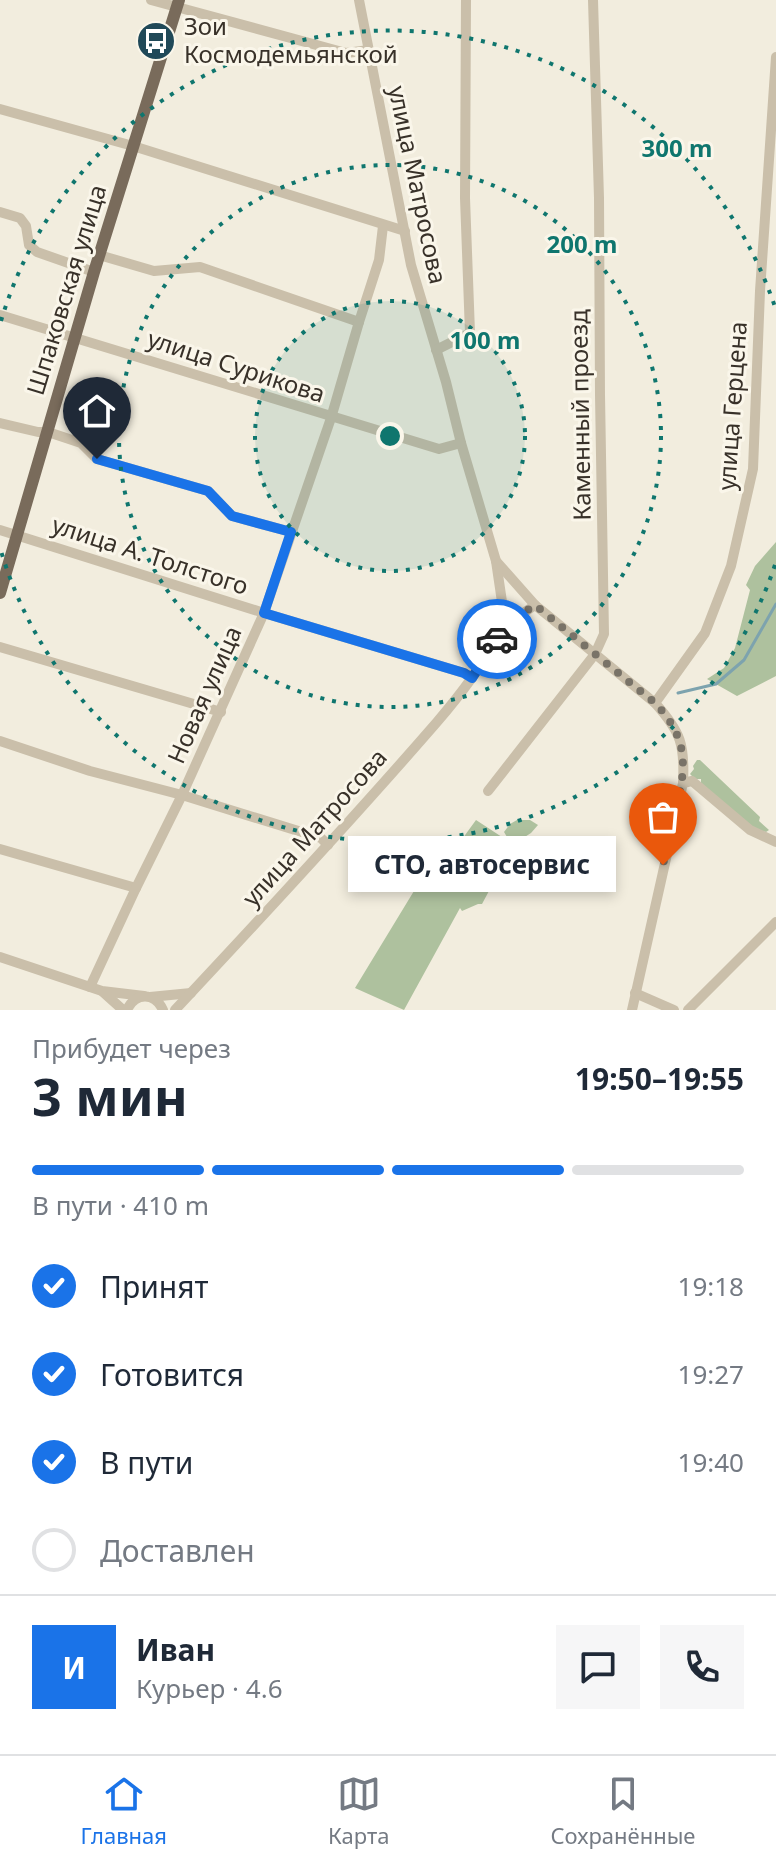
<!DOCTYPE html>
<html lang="ru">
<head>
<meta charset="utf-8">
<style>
	body { margin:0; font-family:"Noto Sans",sans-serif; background:#f6f6f7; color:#1f2937; height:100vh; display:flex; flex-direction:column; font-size:30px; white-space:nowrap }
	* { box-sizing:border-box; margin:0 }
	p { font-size:26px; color:#747a83 }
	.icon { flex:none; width:44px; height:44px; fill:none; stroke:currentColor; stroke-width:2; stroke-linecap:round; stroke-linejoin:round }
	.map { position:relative; height:1010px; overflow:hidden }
	.drawer { display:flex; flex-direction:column; background:#fff; flex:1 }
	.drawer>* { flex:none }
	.pin { position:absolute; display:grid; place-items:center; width:68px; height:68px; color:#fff; margin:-82px -34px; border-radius:50% 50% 50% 0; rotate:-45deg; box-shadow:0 0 8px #0007 }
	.pin .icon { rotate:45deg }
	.courier { position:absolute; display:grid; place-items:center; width:80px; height:80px; margin:-40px; border:6px solid #1a73e8; border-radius:50%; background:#fff; color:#222; box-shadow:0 2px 10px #0007 }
	.bubble { position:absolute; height:56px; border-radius:0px; background:#fff; box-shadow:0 4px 12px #0003; font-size:26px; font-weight:700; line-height:56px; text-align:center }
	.head em { font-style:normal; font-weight:700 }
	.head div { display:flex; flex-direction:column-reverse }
	.head { display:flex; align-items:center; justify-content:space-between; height:136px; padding:0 32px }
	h1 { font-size:52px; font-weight:700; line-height:60px }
	.bar { display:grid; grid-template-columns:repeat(4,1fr); gap:12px 8px; align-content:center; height:96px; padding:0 32px }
	.bar i { height:10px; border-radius:6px; background:#e0e1e3 }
	.bar .on { background:#1a73e8 }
	.bar p { grid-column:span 4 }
	.line { display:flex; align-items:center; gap:20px; padding:0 32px; border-top:2px solid #e0e1e3 }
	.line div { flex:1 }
	.round { display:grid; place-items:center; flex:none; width:84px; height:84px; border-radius:0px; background:#f6f6f7 }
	ol { padding:0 32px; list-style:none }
	li { display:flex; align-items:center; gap:24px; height:88px }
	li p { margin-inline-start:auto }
	li .icon { padding:8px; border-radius:50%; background:#1a73e8; color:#fff; stroke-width:4 }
	li:last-child { color:#747a83 }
	li i { width:44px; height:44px; border:4px solid #e0e1e3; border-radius:50% }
	.tab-bar { display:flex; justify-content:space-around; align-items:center; height:112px; border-top:2px solid #e0e1e3; background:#fff; font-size:22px; color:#747a83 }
	.tab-bar a { display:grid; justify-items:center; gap:4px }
	.tab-bar .on { color:#1a73e8 }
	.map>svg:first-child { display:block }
	.green { fill:#aec19e }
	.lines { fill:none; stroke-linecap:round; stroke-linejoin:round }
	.stream { stroke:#7da3ae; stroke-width:3 }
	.minor { stroke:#cabfaa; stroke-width:10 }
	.major { stroke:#796b5b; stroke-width:12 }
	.done { stroke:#797368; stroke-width:8; stroke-dasharray:0 14.4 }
	.route { stroke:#1a73e8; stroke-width:10 }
	.ring { fill:none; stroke:#0f766e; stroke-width:4; stroke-dasharray:4 8 }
	.labels { text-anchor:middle; stroke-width:6; stroke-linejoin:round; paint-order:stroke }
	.poi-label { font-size:24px; fill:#383129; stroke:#faf6ea; text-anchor:start }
	.street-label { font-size:24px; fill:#383129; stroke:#faf6ea }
	.centre { fill:#0f766e; stroke:#faf6ea; stroke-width:4 }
	.ring-label { font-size:24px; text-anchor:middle; font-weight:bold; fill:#0f766e; stroke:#faf6ea; stroke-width:6; stroke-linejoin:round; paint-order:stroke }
</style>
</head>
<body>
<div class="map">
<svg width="776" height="1010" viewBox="0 0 776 1010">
	<rect width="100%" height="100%" fill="#f2edde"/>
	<g class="green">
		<polygon points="776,542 776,676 737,696 707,679 724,668 735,648 750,590 746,585 755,566"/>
		<polygon points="697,760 700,760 760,817 759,821 769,830 766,832 753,828 701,784 701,779 695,779 690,774 694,769 693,766"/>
		<polygon points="476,820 505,839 502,844 511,841 512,848 482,904 478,904 462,911 460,908 404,1010 355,988 448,835 460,842"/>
		<polygon points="517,820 530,820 538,825 531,833 517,842 507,837 504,832 510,824"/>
	</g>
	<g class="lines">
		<polyline class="stream" points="678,693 716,684 744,660 776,604"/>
		<g class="minor">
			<polyline points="151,0 346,53 369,50"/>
			<polyline points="359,0 411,265 446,382 461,443 496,561 535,605 519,616 506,629"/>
			<polyline points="0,109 133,146 405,231"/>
			<polyline points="0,212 20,218 26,226 29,245 37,252 94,272"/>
			<polyline points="99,255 154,271 200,267 359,322"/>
			<polyline points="0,315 439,449 461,443"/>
			<polyline points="436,350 470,333 465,198 466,0"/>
			<polyline points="0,423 38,432 48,432 81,443 97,459 208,491 232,516 291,532"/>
			<polyline points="0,530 264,613 464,673 472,678"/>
			<polyline points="535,605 655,703"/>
			<polyline points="0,647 221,712"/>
			<polyline points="0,741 90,771 182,795 321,838 328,845"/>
			<polyline points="683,783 692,781 750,830 776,842"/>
			<polyline points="488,791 595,654 604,634 600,395 599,198 593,0"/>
			<polyline points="0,849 136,888"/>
			<polyline points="0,957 102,991 144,996"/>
			<polyline points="90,987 136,888 182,795 264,613 331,418 359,322 379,260 383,226"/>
			<polyline points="103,992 123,1010"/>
			<polyline points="635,993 674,1010"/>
			<polyline points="150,997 191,993"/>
			<path d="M127 1010C135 992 155 992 163 1010"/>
			<path d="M175 1010C264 915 352 820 437 722 449 708 461 693 471 679 483 662 492 644 506 629L496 561"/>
			<path d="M632 1010 683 783C685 745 681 732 655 703L705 633 731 566 753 469 760 291 776 57"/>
			<polyline points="688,1010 776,922"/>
		</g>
		<polyline class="major" points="0,593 94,272 179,0"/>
	</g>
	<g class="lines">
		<path class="done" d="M497 639 519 616 535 605 655 703C688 738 687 765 676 809 671 828 667 846 663 865"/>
		<polyline class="route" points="97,459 208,491 232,516 291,532 264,613 464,673 472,678 497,639"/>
	</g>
	<circle cx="390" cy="436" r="135" fill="#0f766e" fill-opacity=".12"/>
	<g class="ring">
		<circle cx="390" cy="436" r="135"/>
		<circle cx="390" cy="436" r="271"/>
		<path d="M775 565A406 406 0 0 1 1 551M1 321A406 406 0 0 1 775 307"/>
	</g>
	<defs>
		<symbol id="bus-disc" viewBox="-11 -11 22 22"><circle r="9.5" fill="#204958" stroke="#faf6ea"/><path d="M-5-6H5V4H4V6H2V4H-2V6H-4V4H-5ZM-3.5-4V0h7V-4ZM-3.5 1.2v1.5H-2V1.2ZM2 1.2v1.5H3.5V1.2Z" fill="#fff"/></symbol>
	</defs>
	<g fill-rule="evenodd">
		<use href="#bus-disc" x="134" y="19" width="44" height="44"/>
	</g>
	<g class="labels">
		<g class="poi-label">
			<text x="184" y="35">Зои<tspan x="184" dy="28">Космодемьянской</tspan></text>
		</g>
		<g class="street-label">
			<text transform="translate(417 185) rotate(78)" y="8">улица Матросова</text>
			<text transform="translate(67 290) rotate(-73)" y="8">Шпаковская улица</text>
			<text transform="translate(236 367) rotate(18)" y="8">улица Сурикова</text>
			<text transform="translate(733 406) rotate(-86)" y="8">улица Герцена</text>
			<text transform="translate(581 415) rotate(-91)" y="8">Каменный проезд</text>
			<text transform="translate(150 556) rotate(18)" y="8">улица А. Толстого</text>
			<text transform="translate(205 695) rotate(-66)" y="8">Новая улица</text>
			<text transform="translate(315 828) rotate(-48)" y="8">улица Матросова</text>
		</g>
	</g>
	<circle cx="390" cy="436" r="12" class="centre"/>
	<g class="ring-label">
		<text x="677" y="157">300 m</text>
		<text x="582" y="253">200 m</text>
		<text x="485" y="349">100 m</text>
	</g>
</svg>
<div class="pin" style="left:663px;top:865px;background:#ea580c"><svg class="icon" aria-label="bag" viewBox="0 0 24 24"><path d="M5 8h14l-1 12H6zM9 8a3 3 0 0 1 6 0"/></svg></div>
<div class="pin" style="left:97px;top:459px;background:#1f2937"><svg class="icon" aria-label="home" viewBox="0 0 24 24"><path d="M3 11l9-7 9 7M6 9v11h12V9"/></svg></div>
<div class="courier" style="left:497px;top:639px"><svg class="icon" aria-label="car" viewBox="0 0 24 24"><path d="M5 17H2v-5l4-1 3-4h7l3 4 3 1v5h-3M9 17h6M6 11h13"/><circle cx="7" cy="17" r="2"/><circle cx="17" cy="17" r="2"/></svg></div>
<div class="bubble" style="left:348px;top:836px;width:268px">СТО, автосервис</div>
</div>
<section class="drawer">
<div class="head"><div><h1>3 мин</h1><p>Прибудет через</p></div><em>19:50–19:55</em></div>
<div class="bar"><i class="on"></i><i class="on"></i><i class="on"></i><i></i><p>В пути · 410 m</p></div>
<ol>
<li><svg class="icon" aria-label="check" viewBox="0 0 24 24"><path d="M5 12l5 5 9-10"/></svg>Принят<p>19:18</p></li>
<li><svg class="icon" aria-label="check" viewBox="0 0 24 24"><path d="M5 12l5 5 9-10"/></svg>Готовится<p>19:27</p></li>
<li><svg class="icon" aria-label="check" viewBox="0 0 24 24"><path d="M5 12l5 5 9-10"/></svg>В пути<p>19:40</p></li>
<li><i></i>Доставлен</li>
</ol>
<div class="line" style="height:144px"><b class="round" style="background:#1a73e8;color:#fff">И</b><div><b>Иван</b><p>Курьер · 4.6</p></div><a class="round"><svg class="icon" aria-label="chat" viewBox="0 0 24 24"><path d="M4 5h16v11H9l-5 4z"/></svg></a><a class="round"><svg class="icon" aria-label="phone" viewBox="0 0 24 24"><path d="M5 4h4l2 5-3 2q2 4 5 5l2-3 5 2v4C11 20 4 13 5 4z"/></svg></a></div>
</section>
<nav class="tab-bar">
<a class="on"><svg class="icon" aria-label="home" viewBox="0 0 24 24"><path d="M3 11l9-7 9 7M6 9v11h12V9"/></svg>Главная</a>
<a><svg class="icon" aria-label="map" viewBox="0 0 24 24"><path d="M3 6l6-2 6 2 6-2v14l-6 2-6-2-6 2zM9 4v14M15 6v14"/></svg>Карта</a>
<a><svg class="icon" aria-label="saved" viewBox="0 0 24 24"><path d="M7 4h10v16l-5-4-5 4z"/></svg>Сохранённые</a>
</nav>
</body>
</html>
